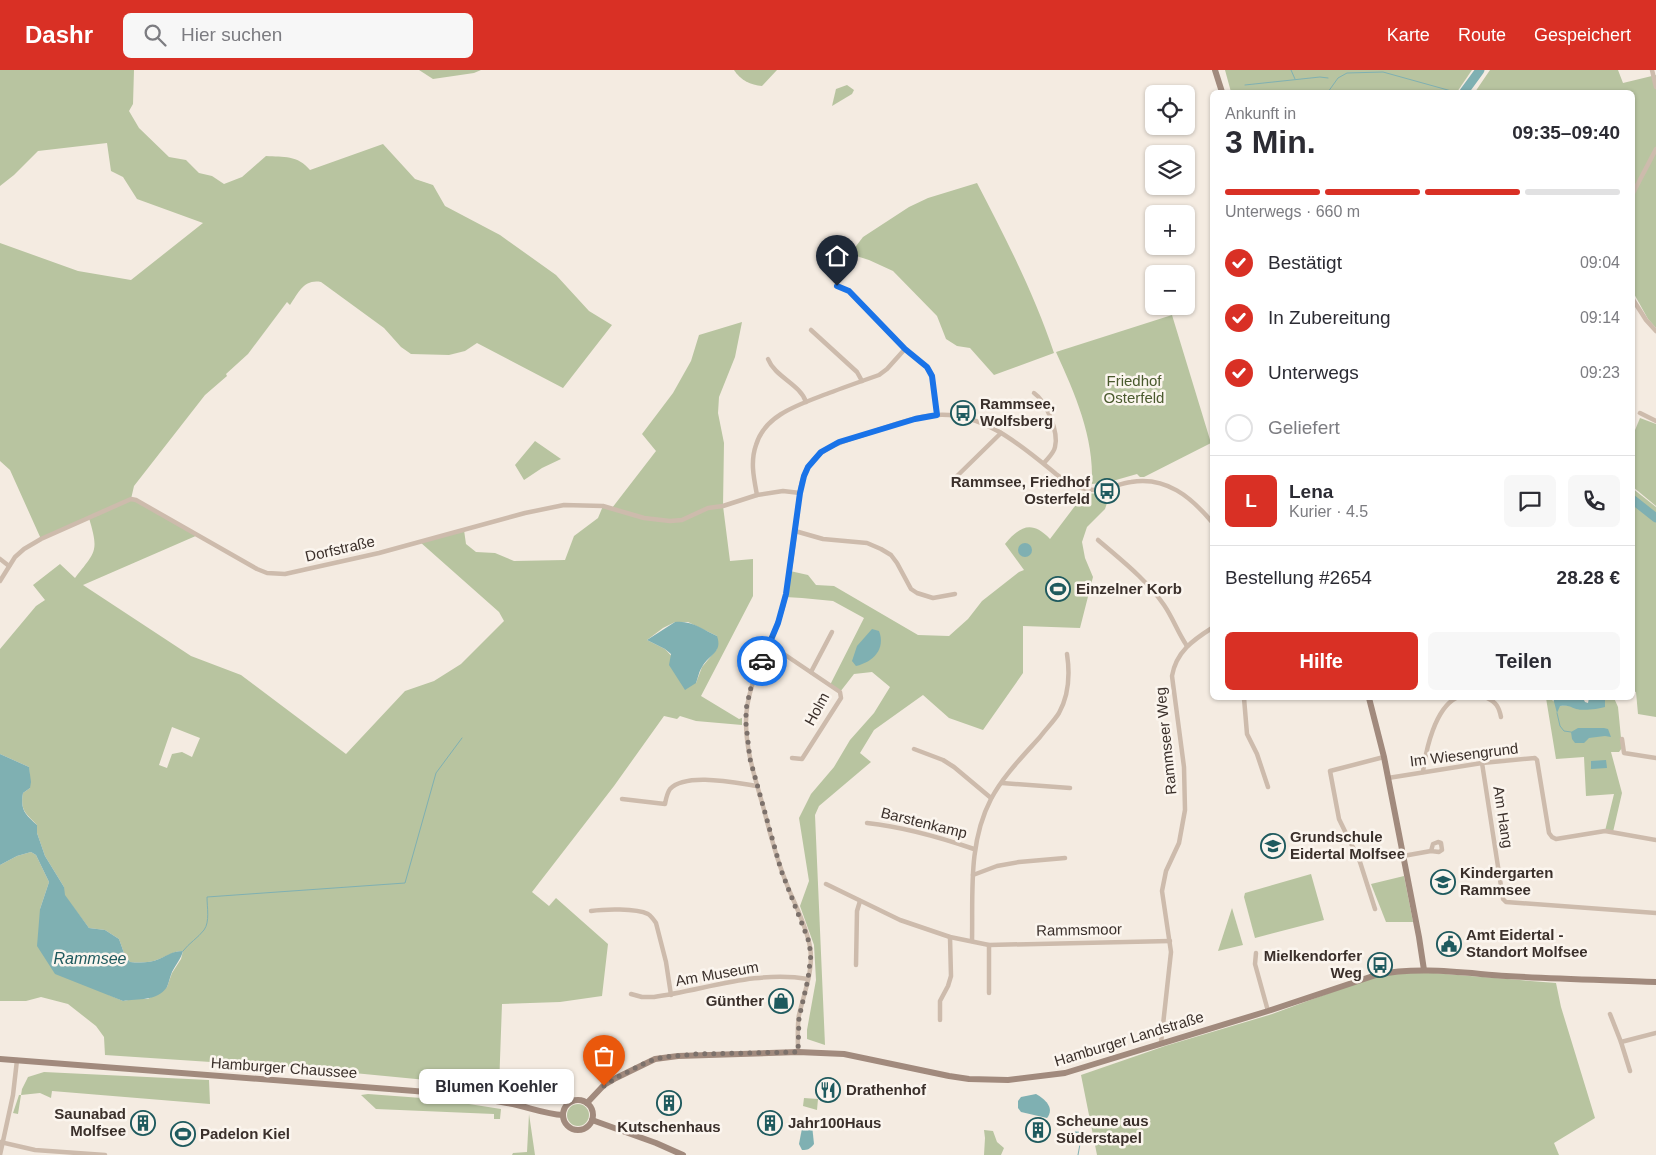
<!DOCTYPE html>
<html lang="de">
<head>
<meta charset="utf-8">
<style>
	body { margin:0; font-family:Arial,sans-serif; background:#f7f7f7; color:#2b2b33; height:100vh; display:flex; flex-direction:column; font-size:19px; white-space:nowrap }
	* { box-sizing:border-box; margin:0 }
	p { font-size:16px; color:#7c7c81 }
	.icon { flex:none; width:28px; height:28px; fill:none; stroke:currentColor; stroke-width:2; stroke-linecap:round; stroke-linejoin:round }
	.map { position:relative; flex:1; overflow:hidden }
	.drawer { position:absolute; left:1210px; top:20px; width:425px; height:610px; display:flex; flex-direction:column; background:#fff; border-radius:8px; box-shadow:0 1px 4px #0004 }
	.drawer>* { flex:none }
	.buttons { position:absolute; left:1145px; top:15px; display:grid; gap:10px }
	.buttons a { display:grid; place-items:center; width:50px; height:50px; border-radius:8px; background:#fff; box-shadow:0 1px 4px #0004; font-size:25px }
	.pin { position:absolute; display:grid; place-items:center; width:42px; height:42px; color:#fff; margin:-51px -21px; border-radius:50% 50% 50% 0; rotate:-45deg; box-shadow:0 0 5px #0007 }
	.pin .icon { rotate:45deg }
	.courier { position:absolute; display:grid; place-items:center; width:50px; height:50px; margin:-25px; border:4px solid #1a73e8; border-radius:50%; background:#fff; color:#222; box-shadow:0 1px 6px #0007 }
	.bubble { position:absolute; height:35px; border-radius:8px; background:#fff; box-shadow:0 1px 4px #0004; font-size:16px; font-weight:600; line-height:35px; text-align:center }
	.overview em { font-style:normal; font-weight:600 }
	.overview div { display:flex; flex-direction:column-reverse }
	.overview { display:flex; align-items:center; justify-content:space-between; height:85px; padding:0 15px }
	h1 { font-size:32px; font-weight:600; line-height:38px }
	.bar { display:grid; grid-template-columns:repeat(4,1fr); gap:8px 5px; align-content:center; height:60px; padding:0 15px }
	.bar i { height:6px; border-radius:4px; background:#e1e1e2 }
	.bar .on { background:#d93025 }
	.bar p { grid-column:span 4 }
	.line { display:flex; align-items:center; gap:12px; padding:0 15px; border-top:1px solid #e1e1e2 }
	.line div { flex:1 }
	.round { display:grid; place-items:center; flex:none; width:52px; height:52px; border-radius:8px; background:#f7f7f7 }
	ol { padding:0 15px; list-style:none }
	li { display:flex; align-items:center; gap:15px; height:55px }
	li p { margin-inline-start:auto }
	li .icon { padding:5px; border-radius:50%; background:#d93025; color:#fff; stroke-width:4 }
	li:last-child { color:#7c7c81 }
	li i { width:28px; height:28px; border:2px solid #e1e1e2; border-radius:50% }
	.button { display:flex; gap:10px; margin-top:auto; padding:10px 15px }
	.button a { flex:1; height:58px; border-radius:8px; background:#d93025; color:#fff; font-size:20px; font-weight:600; line-height:58px; text-align:center }
	.button a+a { background:#f7f7f7; color:#2b2b33 }
	header { display:flex; align-items:center; gap:30px; box-sizing:border-box; height:70px; padding:0 25px; background:#d93025; color:#fff }
	header strong { font-size:24px }
	nav { display:flex; gap:28px; margin-inline-start:auto; font-size:18px }
	.search { width:350px; height:45px; background:#f7f7f7; display:flex; align-items:center; gap:12px; box-sizing:border-box; padding:0 18px; border-radius:8px; color:#7c7c81; font-size:19px }
	.map>svg:first-child { display:block }
	.green { fill:#b8c4a0; fill-rule:evenodd }
	.water { fill:#7fb0b2 }
	.lines { fill:none; stroke-linecap:round; stroke-linejoin:round }
	.stream { stroke:#7fb0b2; stroke-width:1 }
	.river { stroke:#7fb0b2; stroke-width:9 }
	.street { stroke:#cdbbac; stroke-width:4.5 }
	.secondary { stroke:#a18a7d; stroke-width:6 }
	.done { stroke:#7c716b; stroke-width:5; stroke-dasharray:0 9 }
	.route { stroke:#1a73e8; stroke-width:6 }
	.labels { text-anchor:middle; stroke-width:5; stroke-linejoin:round; paint-order:stroke }
	.park-label { font-size:15px; fill:#4a5a2e; stroke:#fbf5ee }
	.poi-label { font-size:15px; font-weight:bold; fill:#3b302b; stroke:#fbf5ee; text-anchor:start }
	.street-label { font-size:15px; fill:#3b302b; stroke:#fbf5ee }
	.water-label { font-size:16px; font-style:italic; fill:#1f5a5e; stroke:#fbf5ee }
</style>
</head>
<body>
<header>
<strong>Dashr</strong>
<div class="search"><svg class="icon" aria-label="search" viewBox="0 0 24 24"><circle cx="10" cy="10" r="6"/><path d="M15 15l6 6"/></svg>Hier suchen</div>
<nav><a>Karte</a><a>Route</a><a>Gespeichert</a></nav>
</header>
<div class="map">
<svg width="1656" height="1085" viewBox="0 0 1656 1085">
	<rect width="100%" height="100%" fill="#f4ebe1"/>
	<g class="green">
		<path d="M0 0H134L133 34 129 41 139 58 169 87 186 90 199 103 212 106 224 114 242 107 266 86C283 87 298 85 310 100L383 74 415 109 433 115 445 136 500 165 556 205 589 241 612 255 563 318 477 273 465 281 449 285 411 284 401 277 384 258 321 212C304 209 299 222 290 235L287 232 248 284 226 304 227 306 205 325 134 416 131 429 198 465 83 515 191 586 241 605 346 684 405 621 434 611 461 594 504 551 499 542 420 472 464 460 466 474 476 482 495 483 514 491 565 490 574 466 598 448 603 436 612 438 656 381 642 364 673 323 691 291 699 265 742 252 735 287 719 327 718 343 724 373 723 436 730 491 753 489V526L701 626 739 649 742 648V655L696 651 680 646 677 649 664 646 614 716 532 822 549 836 556 828 608 874 602 926 560 932 502 934 499 1017 302 998 105 985 104 967 96 956 68 934 41 927 26 931H0V795L17 786 31 782 36 785 49 812 40 839 109 925 123 931 134 929H148L167 917 172 903 181 889 183 881C173 881 168 886 159 889 150 893 140 893 130 892L124 883 119 869 105 860 89 858 64 825V817L45 786 37 763V755C25 743 20 740 23 723L30 718 29 697 0 684V579L36 536 45 530 33 515 60 494 75 508C96 481 99 482 89 448L41 469 10 400 0 391V173L78 201 131 210 203 153 137 129 123 107 111 101 107 73 38 81 14 105 0 116ZM675 552H688L717 566V579L702 597 696 613 665 579 647 570 663 558ZM172 657 200 668 192 687 182 682 172 684 167 698 159 695Z"/>
		<polygon points="419,0 481,0 474,3 433,9"/>
		<path d="M734 0H777L762 16C751 15 740 10 734 0Z"/>
		<polygon points="1225,0 1472,0 1457,22 1231,22"/>
		<polygon points="1490,0 1618,0 1623,13 1656,5 1656,258 1648,249 1633,222 1632,22 1475,22"/>
		<polygon points="847,15 854,20 852,24 832,36 836,19"/>
		<path d="M977 113C1006 169 1034 223 1054 283L994 305 970 278 957 276 946 269 937 246 893 201 869 190 850 184 863 167 909 137 928 128Z"/>
		<path d="M1172 245 1211 373 1144 407H1140L1137 404 1109 412 1092 414C1094 366 1075 324 1056 282Z"/>
		<polygon points="1640,348 1656,354 1656,436 1633,417 1633,365"/>
		<polygon points="535,371 561,389 542,398 524,410 515,395"/>
		<polygon points="1632,418 1656,437 1656,647 1638,644 1636,622 1633,621"/>
		<path d="M1111 421 1105 439 1087 457 1082 472 1085 488 1093 507 1080 558 1023 556V603L983 660 949 648 923 625 874 660 860 683 871 692 819 736 815 745 825 975 807 969V960L816 910 814 875 800 836 809 811 799 748 811 724 834 697 850 670 874 643 890 617 872 602 854 604 840 622 830 615 864 548 833 531 802 528 785 527 790 501 808 505 816 515 834 516 918 565 949 566 968 549 982 531 1019 502 1024 500 1005 474C1020 456 1032 450 1050 469L1081 428 1083 423 1102 424Z"/>
		<polygon points="1546,628 1553,628 1552,630 1560,636 1570,635 1577,639 1605,628 1603,628 1614,628 1618,637 1622,678 1619,682 1611,682 1622,723 1613,762 1605,761 1614,724 1586,726 1584,687 1556,689"/>
		<polygon points="1311,804 1324,850 1255,868 1244,827 1245,823"/>
		<polygon points="1404,806 1413,852 1386,852 1371,814"/>
		<polygon points="1232,838 1243,875 1218,881"/>
		<polygon points="1421,902 1556,913 1561,937 1595,1048 1554,1073 1559,1085 1097,1085 1081,1005 1165,976 1269,945 1376,906"/>
		<polygon points="44,1002 209,1010 210,1034 52,1021 51,1028 40,1023 21,1025 18,1044 13,1043 19,1025 21,1025 22,1019 28,1007"/>
		<polygon points="368,1024 462,1031 469,1034 501,1039 500,1049 494,1049 494,1044 376,1039 361,1025"/>
		<polygon points="804,1028 818,1029 817,1040 803,1036"/>
		<circle cx="578" cy="1045" r="11"/>
		<polygon points="529,1044 535,1085 512,1085 513,1083 527,1082"/>
		<polygon points="984,1060 993,1061 997,1072 1004,1078 1001,1085 984,1085 985,1068"/>
	</g>
	<g class="water">
		<circle cx="1025" cy="480" r="7"/>
		<path d="M675 552C692 550 703 560 717 566 723 583 709 584 702 597 699 601 698 608 696 613L685 620 669 595 671 584 665 579 647 570Z"/>
		<path d="M872 559 879 561C886 579 873 592 856 596L852 591 857 576Z"/>
		<path d="M1553 628H1583L1585 632 1588 633 1589 628H1605V637C1598 639 1584 641 1576 639 1569 636 1568 635 1560 636L1557 643Z"/>
		<polygon points="1578,658 1604,658 1608,659 1611,667 1605,666 1589,668 1584,673 1575,673 1572,669 1571,662"/>
		<path d="M0 684 29 697 31 712 30 718 23 723C20 740 25 744 37 755V763L45 786 64 817 65 825 89 858 105 860 119 869 124 883 130 892C140 893 150 893 159 889 169 885 172 881 183 881 181 889 176 894 172 902 170 907 169 912 167 917 157 932 138 928 123 931L55 904 37 876 40 839 49 812 36 785 31 782 17 786 0 795Z"/>
		<polygon points="1606,690 1607,698 1591,699 1591,691"/>
		<path d="M1036 1024C1045 1029 1055 1038 1047 1048L1021 1042 1018 1038V1031L1021 1027Z"/>
		<path d="M806 1052 812 1055 814 1074C810 1079 808 1080 802 1080L799 1074 803 1053Z"/>
		<polygon points="1068,1061 1084,1062 1085,1066 1084,1075 1070,1068 1067,1064"/>
	</g>
	<g class="lines">
		<g class="stream">
			<polyline points="1291,0 1295,9"/>
			<polyline points="1245,15 1320,7 1328,8"/>
			<polyline points="1328,22 1338,8 1347,3 1383,2 1455,22"/>
			<polyline points="1557,643 1560,656 1564,661 1571,662"/>
			<path d="M183 881C189 873 198 868 204 860 210 852 207 837 207 827L405 813 436 703 462 668"/>
			<polyline points="1078,1085 1080,1074"/>
		</g>
		<g class="river">
			<polyline points="1464,22 1480,0"/>
			<polyline points="1632,429 1656,448"/>
		</g>
		<g class="street">
			<polyline points="1652,0 1656,17"/>
			<polyline points="1632,125 1656,79"/>
			<polyline points="837,216 849,221 905,279 927,297 932,305 937,345"/>
			<polyline points="1632,228 1646,250 1656,261"/>
			<polyline points="811,260 857,302 862,311"/>
			<path d="M768 289C775 307 800 314 806 332"/>
			<path d="M1034 323C1046 331 1059 362 1055 377 1054 383 1048 388 1044 393"/>
			<polyline points="1640,343 1656,351"/>
			<polyline points="956,407 1001,363"/>
			<path d="M757 425C754 409 750 392 756 375 765 344 801 334 829 323 845 317 862 311 879 305L887 299 905 279"/>
			<polyline points="795,461 823,469 867,473 881,479 891,485 897,493 911,519 917,523 933,528 955,524"/>
			<path d="M1098 470C1121 490 1146 509 1164 535 1173 548 1178 563 1187 576"/>
			<polyline points="0,489 9,496"/>
			<polyline points="0,511 15,487 24,479 41,469 131,429 136,430 257,499 267,503 285,504 379,483 525,443 564,435 603,436 644,448 670,451 682,450 708,438 723,436 757,425 783,421 800,423"/>
			<polyline points="769,574 840,622 841,628 802,689 792,688"/>
			<polyline points="811,602 832,562"/>
			<polyline points="1244,628 1247,664 1257,684 1268,717"/>
			<path d="M1487 628C1496 632 1499 637 1501 647"/>
			<polyline points="1622,669 1624,683 1656,688"/>
			<polyline points="914,679 943,690 954,697 991,728"/>
			<polyline points="1482,693 1503,829 1506,832 1656,843"/>
			<path d="M1423 702C1426 679 1435 639 1456 628"/>
			<polyline points="1388,708 1482,693 1535,688 1537,690 1549,763 1552,767 1556,769 1605,761 1656,770"/>
			<polyline points="1002,713 1070,718"/>
			<path d="M622 729 665 734C666 729 667 723 670 719 686 702 736 713 757 716"/>
			<path d="M867 753C904 757 939 767 974 779"/>
			<polyline points="1403,786 1431,781 1439,782 1442,780 1441,773 1438,772 1433,774 1431,781"/>
			<polyline points="973,805 997,796 1019,792 1065,788"/>
			<polyline points="826,814 900,850 950,867 989,875 1170,871"/>
			<polyline points="1375,839 1360,792 1339,749 1330,701 1384,687"/>
			<path d="M591 841C604 839 636 838 648 844 651 846 654 850 656 853L666 892 671 925"/>
			<path d="M972 871C973 823 968 773 991 729 1003 706 1023 686 1040 667 1046 659 1054 651 1059 643 1069 625 1070 604 1067 584"/>
			<polyline points="1256,883 1255,894 1268,941"/>
			<polyline points="856,895 857,841 860,831"/>
			<polyline points="989,923 989,875"/>
			<path d="M631 924 642 927H654C705 920 756 900 808 909"/>
			<polyline points="1610,944 1621,972 1630,1001"/>
			<polyline points="940,950 940,931 948,916 951,906 950,867"/>
			<polyline points="1621,972 1656,963"/>
			<path d="M1161 973 1171 882 1162 821 1166 801 1179 773 1185 740 1184 697 1172 606C1176 582 1193 570 1212 558"/>
			<path d="M798 982C798 970 797 956 799 945 804 923 814 899 810 877 806 853 792 830 784 807 775 784 769 759 763 736 755 708 746 681 746 652 746 610 772 576 783 537 790 507 793 477 797 447 798 434 799 418 804 405 814 380 839 372 863 365 886 358 910 347 935 345 982 341 1022 376 1056 404 1070 415 1087 423 1105 419 1114 417 1122 413 1131 412 1166 406 1191 427 1212 452"/>
			<polyline points="0,1072 35,1080 105,1085"/>
			<polyline points="0,1085 13,1025 17,990"/>
		</g>
		<g class="secondary">
			<polyline points="1215,0 1222,22"/>
			<polyline points="1369,628 1384,687 1419,867 1424,900"/>
			<path d="M0 989 415 1021C446 1024 477 1027 507 1033 526 1036 544 1044 563 1045"/>
			<circle cx="578" cy="1045" r="15"/>
			<path d="M587 1033 604 1015 616 1008 655 989 678 986 798 982 844 984 949 1006 969 1009 1008 1010 1065 1003 1268 941 1376 905C1419 896 1463 903 1506 906 1556 909 1606 910 1656 912"/>
			<polyline points="592,1050 656,1073 683,1085"/>
		</g>
	</g>
	<g class="lines">
		<polyline class="done" points="604,1016 616,1008 647,992 663,987 697,984 798,982 799,948 808,909 811,884 808,869 781,800 750,689 746,654 746,639 752,613 762,591"/>
		<polyline class="route" points="762,591 778,553 786,524 800,423 804,406 808,397 821,382 839,372 915,349 937,345 932,306 927,297 905,279 849,221 837,216"/>
	</g>
	<defs>
		<symbol id="bus-ring" viewBox="-11 -11 22 22"><circle r="9.5" fill="#fbf5ee" stroke="#1f5a5e" stroke-width="1.5"/><path d="M-5-6H5V4H4V6H2V4H-2V6H-4V4H-5ZM-3.5-4V0h7V-4ZM-3.5 1.2v1.5H-2V1.2ZM2 1.2v1.5H3.5V1.2Z" fill="#1f5a5e"/></symbol>
		<symbol id="stadium-ring" viewBox="-11 -11 22 22"><circle r="9.5" fill="#fbf5ee" stroke="#1f5a5e" stroke-width="1.5"/><path d="M0-5a6.5 5 0 1 0 0 10a6.5 5 0 1 0 0-10ZM-3.5-1.8h7v3.6h-7Z" fill="#1f5a5e"/></symbol>
		<symbol id="school-ring" viewBox="-11 -11 22 22"><circle r="9.5" fill="#fbf5ee" stroke="#1f5a5e" stroke-width="1.5"/><path d="M0-5L7-2L0 1L-7-2ZM-4 1L0 2.5L4 1V4Q0 6-4 4Z" fill="#1f5a5e"/></symbol>
		<symbol id="civic-ring" viewBox="-11 -11 22 22"><circle r="9.5" fill="#fbf5ee" stroke="#1f5a5e" stroke-width="1.5"/><path d="M-.6-6.5H3V-4.5H.6V-3L4-1V1h2V6H-6V1h2V-1L-.6-3ZM-1.2 2.5V6h2.4V2.5Z" fill="#1f5a5e"/></symbol>
		<symbol id="shop-ring" viewBox="-11 -11 22 22"><circle r="9.5" fill="#fbf5ee" stroke="#1f5a5e" stroke-width="1.5"/><path d="M-5-2.5h2.3a2.7 3.5 0 0 1 5.4 0H5L5.5 6h-11ZM-1.5-2.5h3a1.5 2.3 0 0 0-3 0Z" fill="#1f5a5e"/></symbol>
		<symbol id="restaurant-ring" viewBox="-11 -11 22 22"><circle r="9.5" fill="#fbf5ee" stroke="#1f5a5e" stroke-width="1.5"/><path d="M-5-6h1v4h1v-4h1v4h1v-4h1v5L-1.5 .5V6h-2V.5L-5-1ZM5-6V6H3V1.5H1.5Q1.5-4 5-6Z" fill="#1f5a5e"/></symbol>
		<symbol id="building-ring" viewBox="-11 -11 22 22"><circle r="9.5" fill="#fbf5ee" stroke="#1f5a5e" stroke-width="1.5"/><path d="M-4-6H4V6H1V3H-1V6H-4ZM-2.5-4.3h1.7v1.8h-1.7ZM.8-4.3h1.7v1.8H.8ZM-2.5-1h1.7V.8h-1.7ZM.8-1h1.7V.8H.8Z" fill="#1f5a5e"/></symbol>
	</defs>
	<g fill-rule="evenodd">
		<use href="#bus-ring" x="949" y="329" width="28" height="28"/>
		<use href="#bus-ring" x="1093" y="407" width="28" height="28"/>
		<use href="#stadium-ring" x="1044" y="505" width="28" height="28"/>
		<use href="#school-ring" x="1259" y="762" width="28" height="28"/>
		<use href="#school-ring" x="1429" y="798" width="28" height="28"/>
		<use href="#civic-ring" x="1435" y="860" width="28" height="28"/>
		<use href="#bus-ring" x="1366" y="881" width="28" height="28"/>
		<use href="#shop-ring" x="767" y="917" width="28" height="28"/>
		<use href="#restaurant-ring" x="814" y="1006" width="28" height="28"/>
		<use href="#building-ring" x="655" y="1019" width="28" height="28"/>
		<use href="#building-ring" x="129" y="1039" width="28" height="28"/>
		<use href="#building-ring" x="756" y="1039" width="28" height="28"/>
		<use href="#building-ring" x="1024" y="1046" width="28" height="28"/>
		<use href="#stadium-ring" x="169" y="1050" width="28" height="28"/>
	</g>
	<g class="labels">
		<g class="park-label">
			<text x="1134" y="316">Friedhof<tspan x="1134" dy="17">Osterfeld</tspan></text>
		</g>
		<g class="poi-label">
			<text x="980" y="339">Rammsee,<tspan x="980" dy="17">Wolfsberg</tspan></text>
			<text x="1090" y="417" text-anchor="end">Rammsee, Friedhof<tspan x="1090" dy="17">Osterfeld</tspan></text>
			<text x="1076" y="524">Einzelner Korb</text>
			<text x="1290" y="772">Grundschule<tspan x="1290" dy="17">Eidertal Molfsee</tspan></text>
			<text x="1460" y="808">Kindergarten<tspan x="1460" dy="17">Rammsee</tspan></text>
			<text x="1466" y="870">Amt Eidertal -<tspan x="1466" dy="17">Standort Molfsee</tspan></text>
			<text x="1362" y="891" text-anchor="end">Mielkendorfer<tspan x="1362" dy="17">Weg</tspan></text>
			<text x="764" y="936" text-anchor="end">Günther</text>
			<text x="846" y="1025">Drathenhof</text>
			<text x="126" y="1049" text-anchor="end">Saunabad<tspan x="126" dy="17">Molfsee</tspan></text>
			<text x="1056" y="1056">Scheune aus<tspan x="1056" dy="17">Süderstapel</tspan></text>
			<text x="788" y="1058">Jahr100Haus</text>
			<text x="669" y="1062" text-anchor="middle">Kutschenhaus</text>
			<text x="200" y="1069">Padelon Kiel</text>
		</g>
		<g class="street-label">
			<text transform="translate(340 479) rotate(-13)" y="5">Dorfstraße</text>
			<text transform="translate(817 639) rotate(-61)" y="5">Holm</text>
			<text transform="translate(1166 671) rotate(-96)" y="5">Rammseer Weg</text>
			<text transform="translate(1464 685) rotate(-7)" y="5">Im Wiesengrund</text>
			<text transform="translate(1503 747) rotate(81)" y="5">Am Hang</text>
			<text transform="translate(924 753) rotate(14)" y="5">Barstenkamp</text>
			<text transform="translate(1079 860) rotate(-1)" y="5">Rammsmoor</text>
			<text transform="translate(717 904) rotate(-10)" y="5">Am Museum</text>
			<text transform="translate(1129 969) rotate(-17)" y="5">Hamburger Landstraße</text>
			<text transform="translate(284 998) rotate(4)" y="5">Hamburger Chaussee</text>
		</g>
		<g class="water-label">
			<text x="90" y="894">Rammsee</text>
		</g>
	</g>
</svg>
<div class="buttons">
<a><svg class="icon" aria-label="locate" viewBox="0 0 24 24"><circle cx="12" cy="12" r="6"/><path d="M12 2v4M12 18v4M2 12h4M18 12h4"/></svg></a>
<a><svg class="icon" aria-label="layers" viewBox="0 0 24 24"><path d="M12 4l9 5-9 5-9-5zM3 14l9 5 9-5"/></svg></a>
<a>+</a>
<a>−</a>
</div>
<div class="pin" style="left:604px;top:1016px;background:#ea580c"><svg class="icon" aria-label="bag" viewBox="0 0 24 24"><path d="M5 8h14l-1 12H6zM9 8a3 3 0 0 1 6 0"/></svg></div>
<div class="pin" style="left:837px;top:216px;background:#1f2937"><svg class="icon" aria-label="home" viewBox="0 0 24 24"><path d="M3 11l9-7 9 7M6 9v11h12V9"/></svg></div>
<div class="courier" style="left:762px;top:591px"><svg class="icon" aria-label="car" viewBox="0 0 24 24"><path d="M5 17H2v-5l4-1 3-4h7l3 4 3 1v5h-3M9 17h6M6 11h13"/><circle cx="7" cy="17" r="2"/><circle cx="17" cy="17" r="2"/></svg></div>
<div class="bubble" style="left:419px;top:999px;width:155px">Blumen Koehler</div>
<section class="drawer">
<div class="overview"><div><h1>3 Min.</h1><p>Ankunft in</p></div><em>09:35–09:40</em></div>
<div class="bar"><i class="on"></i><i class="on"></i><i class="on"></i><i></i><p>Unterwegs · 660 m</p></div>
<ol>
<li><svg class="icon" aria-label="check" viewBox="0 0 24 24"><path d="M5 12l5 5 9-10"/></svg>Bestätigt<p>09:04</p></li>
<li><svg class="icon" aria-label="check" viewBox="0 0 24 24"><path d="M5 12l5 5 9-10"/></svg>In Zubereitung<p>09:14</p></li>
<li><svg class="icon" aria-label="check" viewBox="0 0 24 24"><path d="M5 12l5 5 9-10"/></svg>Unterwegs<p>09:23</p></li>
<li><i></i>Geliefert</li>
</ol>
<div class="line" style="height:90px"><b class="round" style="background:#d93025;color:#fff">L</b><div><b>Lena</b><p>Kurier · 4.5</p></div><a class="round"><svg class="icon" aria-label="chat" viewBox="0 0 24 24"><path d="M4 5h16v11H9l-5 4z"/></svg></a><a class="round"><svg class="icon" aria-label="phone" viewBox="0 0 24 24"><path d="M5 4h4l2 5-3 2q2 4 5 5l2-3 5 2v4C11 20 4 13 5 4z"/></svg></a></div>
<div class="line" style="height:65px"><div>Bestellung #2654</div><b>28.28 €</b></div>
<div class="button"><a>Hilfe</a><a>Teilen</a></div>
</section>
</div>
</body>
</html>
